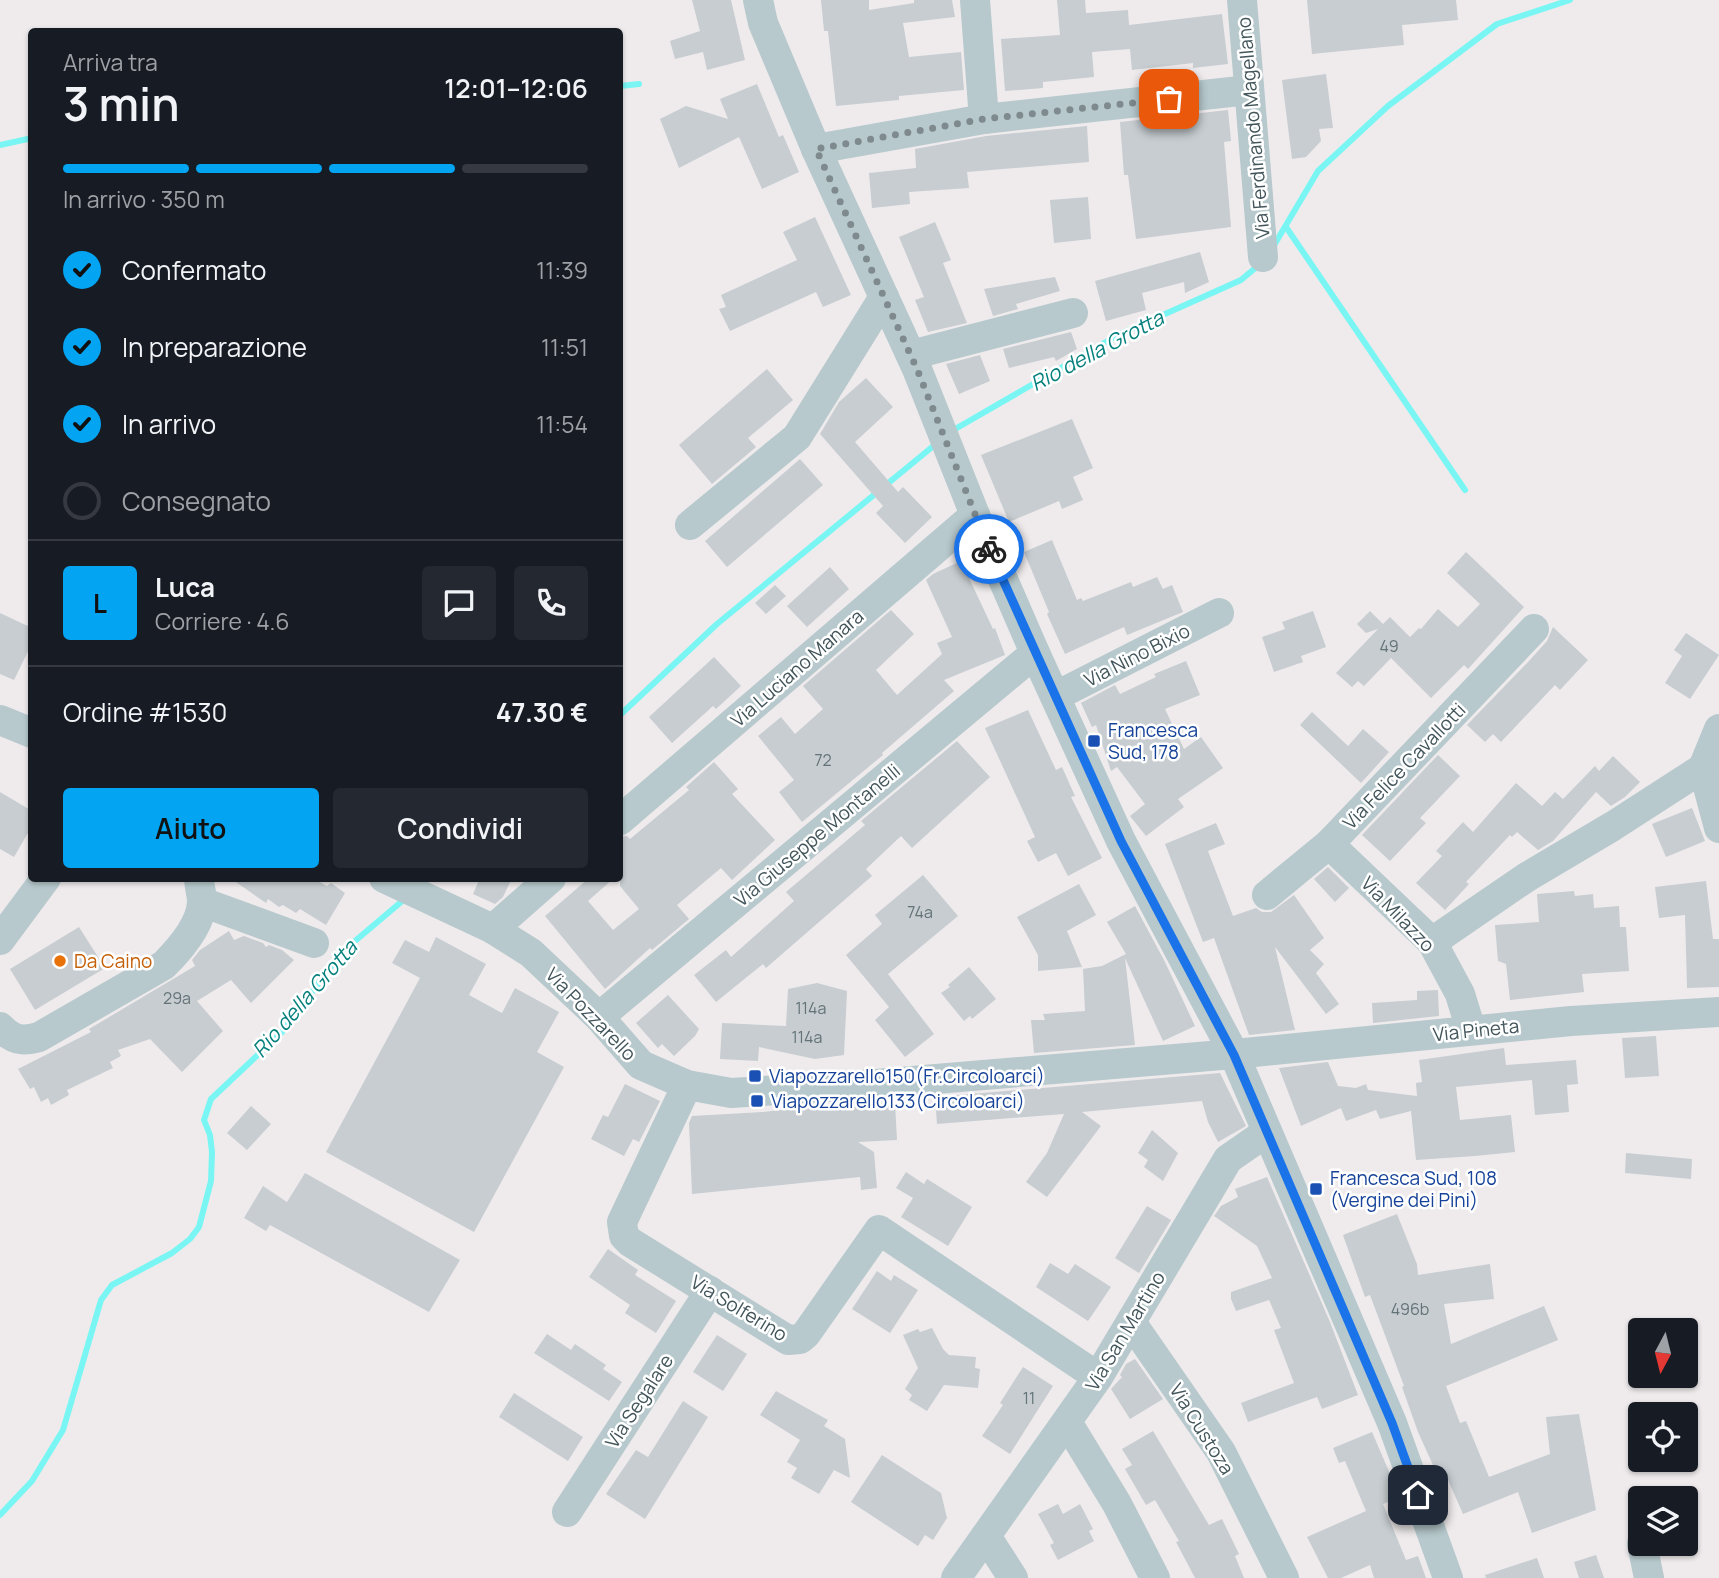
<!DOCTYPE html>
<html lang="it">
<head>
<meta charset="utf-8">
<style>
	body { margin:0; font-family:Manrope,sans-serif; background:#242831; color:#f1f3f6; height:100vh; display:flex; flex-direction:column; font-size:26px; white-space:nowrap }
	* { box-sizing:border-box; margin:0 }
	p { font-size:23px; color:#9ea1a6 }
	.icon { flex:none; width:38px; height:38px; fill:none; stroke:currentColor; stroke-width:2; stroke-linecap:round; stroke-linejoin:round }
	.map { position:relative; flex:1; overflow:hidden }
	.drawer { position:absolute; left:28px; top:28px; width:595px; height:854px; display:flex; flex-direction:column; background:#171b24; border-radius:7px; box-shadow:0 2px 5px #0004 }
	.drawer>* { flex:none }
	.needle { width:46px; rotate:187deg }
	.controls { position:absolute; left:1628px; top:1318px; display:grid; gap:14px }
	.controls a { display:grid; place-items:center; width:70px; height:70px; border-radius:7px; background:#171b24; box-shadow:0 2px 5px #0004; font-size:35px }
	.pin { position:absolute; display:grid; place-items:center; width:60px; height:60px; color:#fff; margin:-30px; border-radius:14px; box-shadow:0 4px 10px #0006 }
	.courier { position:absolute; display:grid; place-items:center; width:70px; height:70px; margin:-35px; border:5px solid #1a73e8; border-radius:50%; background:#fff; color:#222; box-shadow:0 2px 9px #0007 }
	.head em { font-style:normal; font-weight:600 }
	.head div { display:flex; flex-direction:column-reverse }
	.head { display:flex; align-items:center; justify-content:space-between; height:119px; padding:0 35px }
	h1 { font-size:46px; font-weight:600; line-height:52px }
	.bar { display:grid; grid-template-columns:repeat(4,1fr); gap:10px 7px; align-content:center; height:84px; padding:0 35px }
	.bar i { height:9px; border-radius:5px; background:#363941 }
	.bar .on { background:#03a4f1 }
	.bar p { grid-column:span 4 }
	.line { display:flex; align-items:center; gap:18px; padding:0 35px; border-top:2px solid #363941 }
	.line div { flex:1 }
	.round { display:grid; place-items:center; flex:none; width:74px; height:74px; border-radius:7px; background:#242831 }
	ol { padding:0 35px; list-style:none }
	li { display:flex; align-items:center; gap:21px; height:77px }
	li p { margin-inline-start:auto }
	li .icon { padding:7px; border-radius:50%; background:#03a4f1; color:#111; stroke-width:4 }
	li:last-child { color:#9ea1a6 }
	li i { width:38px; height:38px; border:4px solid #363941; border-radius:50% }
	.primary-button { display:flex; gap:14px; margin-top:auto; padding:14px 35px }
	.primary-button a { flex:1; height:80px; border-radius:7px; background:#03a4f1; color:#111; font-size:28px; font-weight:600; line-height:80px; text-align:center }
	.primary-button a+a { background:#242831; color:#f1f3f6 }
	.map>svg:first-child { display:block }
	.lines { fill:none; stroke-linecap:round; stroke-linejoin:round }
	.stream { stroke:#79f6f3; stroke-width:6 }
	.building { fill:#c7cdd1 }
	.minor { stroke:#b7c9cd; stroke-width:30 }
	.done { stroke:#7f8a8e; stroke-width:7; stroke-dasharray:0 12.6 }
	.route { stroke:#1a73e8; stroke-width:9 }
	.transit-dot { fill:#1a4fb4; stroke:#fff; stroke-width:2.5 }
	.food-dot { fill:#e8710a; stroke:#fff; stroke-width:2.5 }
	.labels { text-anchor:middle; stroke-width:5; stroke-linejoin:round; paint-order:stroke }
	.number-label { font-size:16px; fill:#637378 }
	.street-label { font-size:19px; fill:#42555b; stroke:#fff }
	.transit-label { font-size:19px; fill:#164399; stroke:#fff; text-anchor:start }
	.food-label { font-size:19px; fill:#c56008; stroke:#fff; text-anchor:start }
	.water-label { font-size:21px; font-style:italic; fill:#05807d; stroke:#fff }
</style>
</head>
<body>
<div class="map">
<svg width="1719" height="1578" viewBox="0 0 1719 1578">
	<rect width="100%" height="100%" fill="#efebec"/>
	<g class="lines">
		<g class="stream">
			<polyline points="620,86 639,84"/>
			<polyline points="0,145 32,138"/>
			<polyline points="1286,227 1465,490"/>
			<polyline points="1273,247 1318,171 1388,106 1497,24 1570,0"/>
			<polyline points="950,432 1118,335 1241,280 1260,264"/>
			<polyline points="620,715 717,624 937,443"/>
			<polyline points="0,1515 32,1481 63,1430 101,1300 112,1285 172,1253 190,1239 199,1227 211,1181 212,1152 210,1135 204,1120 211,1099 282,1032 342,952 407,897"/>
		</g>
	</g>
	<g class="building">
		<polygon points="692,0 731,0 745,60 707,70 703,52 675,59 670,41 700,31"/>
		<polygon points="821,0 869,0 869,10 914,3 914,0 952,0 955,17 903,23 909,57 961,52 964,90 899,96 899,100 836,106 828,31 824,31"/>
		<polygon points="1057,0 1085,0 1086,13 1128,10 1129,25 1222,14 1228,64 1193,68 1193,63 1132,70 1130,49 1092,52 1094,77 1043,82 1043,88 1005,91 1001,39 1060,35"/>
		<polygon points="1307,0 1456,0 1458,20 1402,25 1404,45 1312,54"/>
		<polygon points="1326,74 1333,128 1319,129 1321,141 1306,157 1292,159 1282,80"/>
		<polygon points="757,84 779,137 783,135 799,172 762,189 739,137 679,168 660,119 686,106 728,119 720,99"/>
		<polygon points="1228,110 1231,141 1224,142 1231,227 1136,239 1128,175 1124,175 1120,122"/>
		<polygon points="1087,126 1089,162 967,172 969,188 909,192 910,204 872,208 869,173 916,168 915,149 986,136"/>
		<polygon points="1088,197 1091,239 1054,243 1050,200"/>
		<polygon points="815,217 851,295 823,307 816,292 730,331 719,309 726,307 721,295 797,260 783,232"/>
		<polygon points="935,222 951,260 943,263 967,323 928,332 915,300 924,297 899,237"/>
		<polygon points="1200,252 1209,282 1185,293 1184,282 1142,293 1146,310 1106,321 1095,281"/>
		<polygon points="1055,277 1060,291 1016,304 1018,309 993,316 984,289"/>
		<polygon points="1071,332 1077,349 1056,361 1054,357 1009,368 1003,349"/>
		<polygon points="980,355 990,381 959,394 946,364"/>
		<polygon points="767,369 793,400 748,438 756,447 712,484 679,445"/>
		<polygon points="866,378 893,407 855,442 898,492 903,487 932,517 905,543 876,513 883,506 820,434 839,402"/>
		<polygon points="1072,419 1093,468 1073,477 1083,500 1062,509 1059,501 1009,522 981,455"/>
		<polygon points="800,459 823,485 727,567 705,541"/>
		<polygon points="1052,540 1077,600 1081,598 1083,601 1131,582 1133,587 1157,577 1163,589 1172,585 1183,612 1127,635 1124,627 1065,654 1047,614 1049,612 1024,552"/>
		<polygon points="1466,552 1524,607 1468,669 1464,665 1431,698 1391,658 1364,686 1358,681 1352,687 1336,673 1378,629 1366,633 1357,624 1370,611 1383,624 1390,617 1410,637 1419,628 1421,629 1438,609 1458,627 1480,604 1447,573"/>
		<polygon points="961,561 993,629 995,628 1005,655 944,680 954,691 882,753 883,755 802,822 779,792 794,780 758,736 781,717 795,734 823,709 803,686 891,610 914,634 876,670 897,695 942,654 937,643 952,637 926,580 933,574"/>
		<polygon points="830,567 849,589 807,627 787,606"/>
		<polygon points="775,585 786,596 766,614 755,603"/>
		<polygon points="1313,611 1326,647 1301,656 1303,662 1274,672 1262,637 1285,629 1282,622"/>
		<polygon points="0,613 32,628 32,643 14,680 0,674"/>
		<polygon points="1553,627 1588,660 1560,690 1555,685 1501,742 1493,734 1485,742 1467,725 1529,661 1547,641"/>
		<polygon points="1686,633 1719,655 1690,699 1665,683 1682,656 1674,650"/>
		<polygon points="714,657 741,686 716,709 713,706 672,743 649,717"/>
		<polygon points="1186,661 1200,695 1165,709 1184,749 1201,737 1223,768 1178,799 1184,807 1146,836 1130,816 1145,804 1117,767 1111,771 1096,725 1092,727 1081,703 1115,685 1120,694 1156,677 1154,674"/>
		<polygon points="1028,710 1056,770 1062,767 1075,796 1071,797 1102,858 1068,876 1056,853 1038,862 1027,841 1035,837 985,728"/>
		<polygon points="1312,712 1348,746 1363,729 1389,752 1361,783 1300,725"/>
		<polygon points="957,741 990,777 912,848 901,836 866,869 872,876 766,968 763,964 716,1002 694,975 726,950 731,957 794,901 786,892 865,825 861,821"/>
		<polygon points="1438,755 1460,776 1420,818 1426,823 1390,861 1362,835"/>
		<polygon points="1613,756 1640,782 1625,797 1611,806 1596,792 1553,841 1538,850 1517,832 1512,837 1510,835 1466,882 1469,884 1445,910 1416,883 1442,856 1436,851 1463,822 1473,832 1516,783 1542,806 1555,792 1563,799 1595,766 1599,771"/>
		<polygon points="714,762 738,789 732,794 775,840 732,880 721,868 677,905 689,919 652,950 650,948 605,989 545,916 589,878 614,878 588,901 613,930 639,909 620,886 620,837 627,836 630,839 689,790 686,787"/>
		<polygon points="0,792 32,811 32,826 14,857 0,849"/>
		<polygon points="1692,808 1705,841 1666,857 1652,824"/>
		<polygon points="1216,823 1225,844 1208,851 1233,916 1256,908 1262,912 1271,912 1294,895 1324,938 1310,950 1324,964 1316,973 1339,1004 1326,1014 1275,947 1295,1030 1249,1035 1214,938 1203,942 1165,844"/>
		<polygon points="1328,867 1349,888 1335,902 1314,879"/>
		<polygon points="923,875 958,916 888,974 934,1034 905,1057 875,1020 889,1007 846,955 882,924 875,915"/>
		<polygon points="230,878 312,878 327,886 331,883 345,893 326,925 300,909 296,913 283,905 279,907 268,899 266,903"/>
		<polygon points="480,878 512,878 503,897 495,904 473,894"/>
		<polygon points="1706,881 1713,939 1719,939 1719,987 1687,988 1685,915 1659,918 1655,887"/>
		<polygon points="1079,884 1096,915 1067,931 1082,967 1038,971 1038,955 1017,917"/>
		<polygon points="1574,891 1575,896 1593,894 1594,908 1619,906 1620,927 1626,927 1629,971 1582,974 1584,992 1510,1000 1506,964 1498,961 1495,925 1539,922 1537,894"/>
		<polygon points="1135,906 1165,962 1195,1026 1163,1041 1125,958 1135,1045 1034,1053 1031,1020 1045,1020 1043,1014 1085,1011 1083,969 1102,966 1126,954 1107,922"/>
		<polygon points="79,927 105,968 35,1010 10,969"/>
		<polygon points="229,931 234,940 244,936 263,943 266,947 269,945 282,950 294,960 251,1003 231,980 197,1001 223,1031 182,1072 150,1039 118,1050 121,1056 110,1062 113,1068 67,1090 69,1095 51,1105 48,1098 41,1102 34,1087 30,1089 18,1069 91,1032 89,1029 195,966 192,960 200,950"/>
		<polygon points="436,937 486,964 469,995 502,1013 515,988 559,1012 537,1052 564,1067 474,1232 326,1152 420,978 392,963 405,940 429,952"/>
		<polygon points="969,967 996,999 972,1019 970,1016 964,1021 941,993 950,987 948,985"/>
		<polygon points="817,983 847,991 844,1055 815,1059 759,1047 758,1061 720,1059 722,1023 786,1026 788,989"/>
		<polygon points="1438,990 1439,1016 1373,1023 1372,1003 1417,1000 1417,991"/>
		<polygon points="668,995 699,1029 695,1036 674,1056 662,1044 658,1048 636,1023"/>
		<polygon points="1656,1036 1659,1076 1625,1078 1622,1038"/>
		<polygon points="1504,1048 1506,1065 1576,1060 1578,1084 1567,1085 1569,1112 1535,1115 1532,1080 1456,1087 1460,1120 1511,1115 1515,1152 1475,1156 1416,1160 1411,1111 1380,1119 1376,1110 1346,1121 1341,1108 1301,1126 1279,1068 1328,1062 1338,1086 1356,1088 1366,1084 1368,1090 1417,1096 1416,1083 1422,1082 1419,1060"/>
		<polygon points="1220,1073 1246,1126 1218,1142 1208,1122 1202,1101 1082,1112 1101,1126 1047,1197 1026,1182 1047,1153 1064,1114 937,1124 935,1097"/>
		<polygon points="625,1084 660,1101 639,1142 633,1139 624,1156 591,1139 603,1115 608,1117"/>
		<polygon points="848,1103 848,1107 895,1104 897,1140 858,1142 874,1152 877,1188 861,1190 860,1177 692,1194 689,1123 692,1116 763,1112"/>
		<polygon points="251,1106 271,1124 247,1150 227,1133"/>
		<polygon points="1152,1130 1178,1153 1163,1181 1144,1167 1148,1160 1138,1153"/>
		<polygon points="1626,1153 1692,1159 1691,1179 1625,1173"/>
		<polygon points="906,1172 924,1184 927,1179 972,1207 948,1246 901,1217 913,1198 896,1188"/>
		<polygon points="305,1173 460,1260 429,1312 270,1225 266,1231 244,1218 263,1186 287,1202"/>
		<polygon points="1267,1177 1330,1322 1358,1395 1322,1409 1317,1397 1248,1422 1241,1403 1294,1383 1274,1330 1281,1328 1269,1300 1236,1311 1231,1299 1231,1292 1272,1278 1257,1246 1214,1216 1221,1206 1238,1197 1235,1189"/>
		<polygon points="1147,1206 1171,1220 1139,1273 1115,1258"/>
		<polygon points="1397,1214 1417,1264 1418,1275 1490,1264 1494,1299 1444,1304 1451,1344 1544,1306 1558,1340 1446,1386 1460,1423 1466,1421 1489,1477 1550,1454 1546,1417 1579,1414 1596,1510 1532,1533 1518,1492 1463,1514 1445,1473 1438,1476 1418,1432 1402,1387 1404,1386 1370,1295 1365,1297 1343,1235"/>
		<polygon points="608,1249 638,1270 635,1275 676,1301 656,1333 625,1313 630,1305 589,1277"/>
		<polygon points="1050,1263 1068,1274 1075,1264 1111,1287 1088,1321 1036,1287"/>
		<polygon points="877,1271 891,1281 894,1275 918,1290 890,1333 852,1309"/>
		<polygon points="932,1328 943,1349 949,1355 976,1357 975,1368 980,1369 978,1388 944,1385 927,1411 909,1400 912,1395 905,1389 918,1368 903,1335 918,1329 920,1332"/>
		<polygon points="547,1334 571,1350 575,1344 606,1365 603,1369 622,1382 609,1401 534,1353"/>
		<polygon points="717,1335 747,1354 723,1391 693,1372"/>
		<polygon points="1135,1359 1163,1399 1130,1419 1111,1389 1122,1377 1120,1375 1126,1364"/>
		<polygon points="1023,1367 1053,1386 1010,1454 982,1436 1003,1405 1000,1403"/>
		<polygon points="776,1391 828,1420 824,1426 845,1439 850,1478 834,1470 819,1494 791,1478 797,1468 787,1462 800,1440 760,1415"/>
		<polygon points="514,1393 583,1437 568,1461 499,1417"/>
		<polygon points="683,1401 708,1417 645,1519 606,1494 636,1450 648,1457"/>
		<polygon points="1153,1431 1209,1525 1222,1519 1239,1554 1235,1556 1244,1578 1195,1578 1176,1542 1179,1541 1155,1500 1146,1505 1125,1469 1132,1465 1122,1449"/>
		<polygon points="1372,1432 1400,1497 1383,1504 1406,1560 1418,1556 1426,1578 1374,1578 1370,1565 1341,1578 1328,1578 1307,1537 1366,1511 1345,1461 1339,1463 1333,1448"/>
		<polygon points="882,1455 941,1493 947,1518 933,1540 925,1535 918,1546 851,1502"/>
		<polygon points="1058,1504 1063,1514 1080,1504 1093,1529 1089,1531 1094,1541 1058,1560 1050,1545 1054,1543 1038,1514"/>
		<polygon points="1596,1555 1604,1578 1579,1578 1574,1562"/>
		<polygon points="1537,1558 1544,1578 1486,1578 1485,1575"/>
	</g>
	<g class="lines">
		<g class="minor">
			<polyline points="758,0 763,23 816,149 917,369 975,515 1035,653 1121,841 1234,1054 1392,1423 1448,1578"/>
			<polyline points="975,0 984,119"/>
			<polyline points="1242,0 1263,257"/>
			<polyline points="816,149 984,119 1249,90"/>
			<polyline points="911,355 1073,313"/>
			<polyline points="690,525 797,437 884,297"/>
			<polyline points="1056,696 1219,613"/>
			<polyline points="0,720 32,733"/>
			<polyline points="1719,729 1703,768 1719,828"/>
			<polyline points="620,820 975,515"/>
			<polyline points="1329,844 1432,942 1460,994 1471,1030"/>
			<polyline points="384,878 493,929 531,953 599,1017 641,1065 687,1085 731,1093 876,1084 1234,1054 1571,1021 1719,1012"/>
			<polyline points="1267,895 1329,844 1534,629"/>
			<polyline points="202,902 314,943"/>
			<polyline points="493,929 551,878"/>
			<polyline points="0,940 46,878"/>
			<polyline points="1432,942 1527,877 1613,826 1703,768"/>
			<polyline points="599,1017 1035,653"/>
			<path d="M0 1027C13 1040 22 1042 39 1037L164 965C179 950 201 925 202 902 202 894 199 886 199 878"/>
			<polyline points="687,1085 622,1222 624,1236 630,1242 788,1340 800,1339 806,1334 879,1230 1098,1377"/>
			<polyline points="1131,1322 1221,1452 1284,1578"/>
			<polyline points="1067,1422 1117,1504 1155,1578"/>
			<polyline points="567,1512 710,1291"/>
			<polyline points="986,1536 1013,1578"/>
			<polyline points="1642,1544 1649,1578"/>
			<polyline points="956,1578 1098,1377 1228,1159 1267,1132"/>
		</g>
	</g>
	<g class="lines">
		<polyline class="done" points="989,549 917,369 816,149 984,119 1169,99"/>
		<polyline class="route" points="989,549 1121,841 1234,1055 1392,1423 1418,1495"/>
	</g>
	<g class="transit-dot">
		<rect x="1087" y="734" width="14" height="14" rx="3.5"/>
		<rect x="748" y="1069" width="14" height="14" rx="3.5"/>
		<rect x="750" y="1094" width="14" height="14" rx="3.5"/>
		<rect x="1309" y="1182" width="14" height="14" rx="3.5"/>
	</g>
	<circle class="food-dot" cx="60" cy="961" r="7"/>
	<g class="labels">
		<g class="number-label">
			<text x="1389" y="652">49</text>
			<text x="823" y="766">72</text>
			<text x="920" y="918">74a</text>
			<text x="177" y="1004">29a</text>
			<text x="811" y="1014">114a</text>
			<text x="807" y="1043">114a</text>
			<text x="1410" y="1315">496b</text>
			<text x="1029" y="1404">11</text>
		</g>
		<g class="street-label">
			<text transform="translate(1253 128) rotate(-95)" y="7">Via Ferdinando Magellano</text>
			<text transform="translate(1137 655) rotate(-27)" y="7">Via Nino Bixio</text>
			<text transform="translate(797 668) rotate(-41)" y="7">Via Luciano Manara</text>
			<text transform="translate(1404 766) rotate(-46)" y="7">Via Felice Cavallotti</text>
			<text transform="translate(817 835) rotate(-40)" y="7">Via Giuseppe Montanelli</text>
			<text transform="translate(1398 914) rotate(46)" y="7">Via Milazzo</text>
			<text transform="translate(591 1014) rotate(46)" y="7">Via Pozzarello</text>
			<text transform="translate(1476 1030) rotate(-6)" y="7">Via Pineta</text>
			<text transform="translate(739 1308) rotate(31)" y="7">Via Solferino</text>
			<text transform="translate(1125 1331) rotate(-59)" y="7">Via San Martino</text>
			<text transform="translate(639 1401) rotate(-57)" y="7">Via Segalare</text>
			<text transform="translate(1202 1429) rotate(58)" y="7">Via Custoza</text>
		</g>
		<g class="transit-label">
			<text x="1108" y="737">Francesca<tspan x="1108" dy="22">Sud, 178</tspan></text>
			<text x="769" y="1083">Viapozzarello150(Fr.Circoloarci)</text>
			<text x="771" y="1108">Viapozzarello133(Circoloarci)</text>
			<text x="1330" y="1185">Francesca Sud, 108<tspan x="1330" dy="22">(Vergine dei Pini)</tspan></text>
		</g>
		<g class="food-label">
			<text x="74" y="968">Da Caino</text>
		</g>
		<g class="water-label">
			<text transform="translate(1097 351) rotate(-28)" y="7">Rio della Grotta</text>
			<text transform="translate(305 999) rotate(-49)" y="7">Rio della Grotta</text>
		</g>
	</g>
</svg>
<div class="controls">
<a><svg class="needle" viewBox="-14 -14 28 28"><path d="M0-13l5 13h-10z" fill="#e53935"/><path d="M0 13l5-13h-10z" fill="#9ea1a6"/></svg></a>
<a><svg class="icon" aria-label="locate" viewBox="0 0 24 24"><circle cx="12" cy="12" r="6"/><path d="M12 2v4M12 18v4M2 12h4M18 12h4"/></svg></a>
<a><svg class="icon" aria-label="layers" viewBox="0 0 24 24"><path d="M12 4l9 5-9 5-9-5zM3 14l9 5 9-5"/></svg></a>
</div>
<div class="pin" style="left:1169px;top:99px;background:#ea580c"><svg class="icon" aria-label="bag" viewBox="0 0 24 24"><path d="M5 8h14l-1 12H6zM9 8a3 3 0 0 1 6 0"/></svg></div>
<div class="pin" style="left:1418px;top:1495px;background:#1f2937"><svg class="icon" aria-label="home" viewBox="0 0 24 24"><path d="M3 11l9-7 9 7M6 9v11h12V9"/></svg></div>
<div class="courier" style="left:989px;top:549px"><svg class="icon" aria-label="bike" viewBox="0 0 24 24"><circle cx="6" cy="16" r="4"/><circle cx="18" cy="16" r="4"/><path d="M6 16l4-8h5l3 8M10 8l3 8H6M13 5h3"/></svg></div>
<section class="drawer">
<div class="head"><div><h1>3 min</h1><p>Arriva tra</p></div><em>12:01–12:06</em></div>
<div class="bar"><i class="on"></i><i class="on"></i><i class="on"></i><i></i><p>In arrivo · 350 m</p></div>
<ol>
<li><svg class="icon" aria-label="check" viewBox="0 0 24 24"><path d="M5 12l5 5 9-10"/></svg>Confermato<p>11:39</p></li>
<li><svg class="icon" aria-label="check" viewBox="0 0 24 24"><path d="M5 12l5 5 9-10"/></svg>In preparazione<p>11:51</p></li>
<li><svg class="icon" aria-label="check" viewBox="0 0 24 24"><path d="M5 12l5 5 9-10"/></svg>In arrivo<p>11:54</p></li>
<li><i></i>Consegnato</li>
</ol>
<div class="line" style="height:126px"><b class="round" style="background:#03a4f1;color:#111">L</b><div><b>Luca</b><p>Corriere · 4.6</p></div><a class="round"><svg class="icon" aria-label="chat" viewBox="0 0 24 24"><path d="M4 5h16v11H9l-5 4z"/></svg></a><a class="round"><svg class="icon" aria-label="phone" viewBox="0 0 24 24"><path d="M5 4h4l2 5-3 2q2 4 5 5l2-3 5 2v4C11 20 4 13 5 4z"/></svg></a></div>
<div class="line" style="height:91px"><div>Ordine #1530</div><b>47.30 €</b></div>
<div class="primary-button"><a>Aiuto</a><a>Condividi</a></div>
</section>
</div>
</body>
</html>
